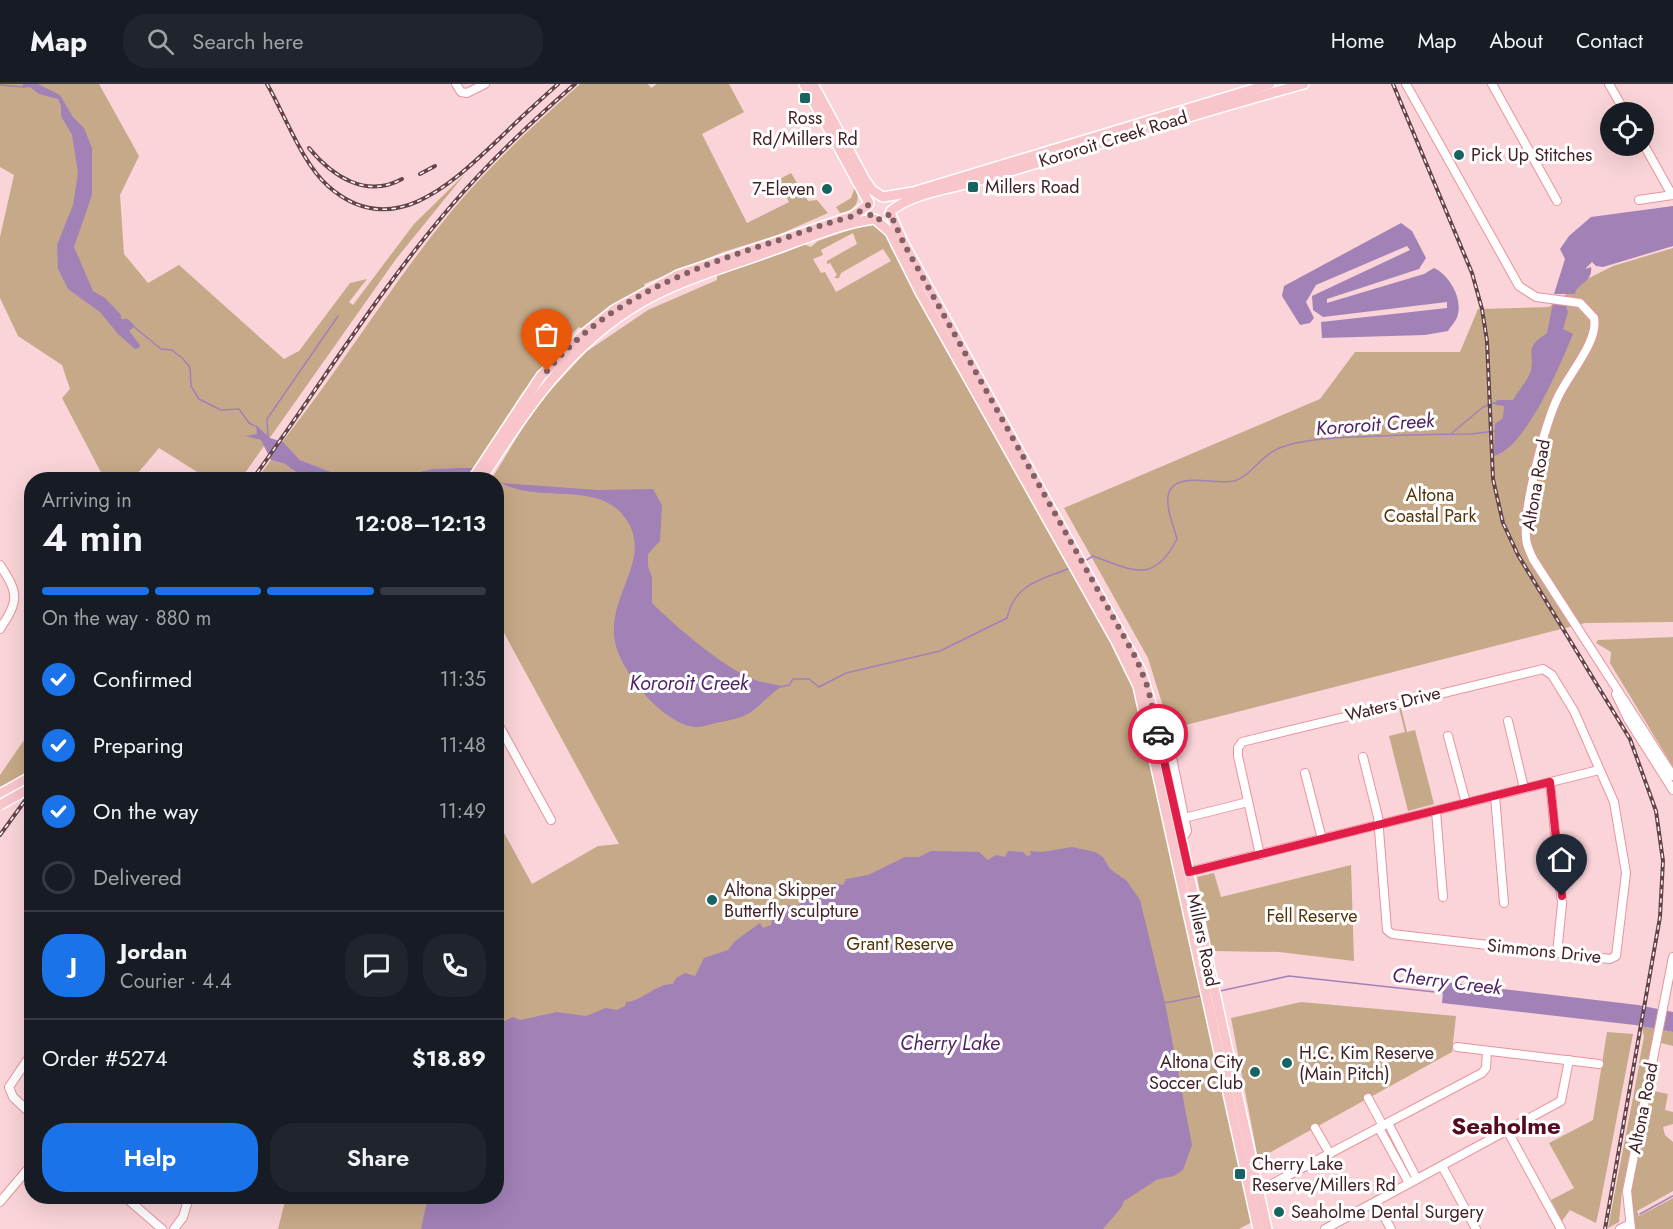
<!DOCTYPE html>
<html lang="en">
<head>
<meta charset="utf-8">
<style>
	body { margin:0; font-family:Jost,sans-serif; background:#20242c; color:#f1f3f6; height:100vh; display:flex; flex-direction:column; font-size:22px; white-space:nowrap }
	* { box-sizing:border-box; margin:0 }
	p { font-size:20px; color:#9ea1a6 }
	.icon { flex:none; width:33px; height:33px; fill:none; stroke:currentColor; stroke-width:2; stroke-linecap:round; stroke-linejoin:round }
	.map { position:relative; flex:1; overflow:hidden }
	.sheet { position:absolute; left:24px; top:388px; width:480px; height:732px; display:flex; flex-direction:column; background:#171b24; border-radius:24px; box-shadow:0 6px 24px #0002 }
	.sheet>* { flex:none }
	.fabs { position:absolute; left:1600px; top:18px; display:grid; gap:12px }
	.fabs a { display:grid; place-items:center; width:54px; height:54px; border-radius:50%; background:#171b24; box-shadow:0 6px 24px #0002; font-size:30px }
	.pin { position:absolute; display:grid; place-items:center; width:51px; height:51px; color:#fff; margin:-62px -26px; border-radius:50% 50% 50% 0; rotate:-45deg; box-shadow:0 0 6px #0007 }
	.pin .icon { rotate:45deg }
	.courier { position:absolute; display:grid; place-items:center; width:60px; height:60px; margin:-30px; border:4px solid #e11d48; border-radius:50%; background:#fff; color:#222; box-shadow:0 2px 8px #0007 }
	.summary em { font-style:normal; font-weight:600 }
	.summary div { display:flex; flex-direction:column-reverse }
	.summary { display:flex; align-items:center; justify-content:space-between; height:102px; padding:0 18px }
	h1 { font-size:39px; font-weight:600; line-height:45px }
	.bar { display:grid; grid-template-columns:repeat(4,1fr); gap:9px 6px; align-content:center; height:72px; padding:0 18px }
	.bar i { height:8px; border-radius:4px; background:#363941 }
	.bar .current { background:#1a73e8 }
	.bar p { grid-column:span 4 }
	.line { display:flex; align-items:center; gap:15px; padding:0 18px; border-top:2px solid #363941 }
	.line div { flex:1 }
	.round { display:grid; place-items:center; flex:none; width:63px; height:63px; border-radius:24px; background:#20242c }
	ol { padding:0 18px; list-style:none }
	li { display:flex; align-items:center; gap:18px; height:66px }
	li p { margin-inline-start:auto }
	li .icon { padding:6px; border-radius:50%; background:#1a73e8; color:#fff; stroke-width:4 }
	li:last-child { color:#9ea1a6 }
	li i { width:33px; height:33px; border:3px solid #363941; border-radius:50% }
	.action { display:flex; gap:12px; margin-top:auto; padding:12px 18px }
	.action a { flex:1; height:69px; border-radius:24px; background:#1a73e8; color:#fff; font-size:24px; font-weight:600; line-height:69px; text-align:center }
	.action a+a { background:#20242c; color:#f1f3f6 }
	header { display:flex; align-items:center; gap:36px; box-sizing:border-box; height:84px; padding:0 30px; background:#171b24; border-bottom:2px solid #363941 }
	header strong { font-size:28px }
	nav { display:flex; gap:33px; margin-inline-start:auto; font-size:21px }
	.search { width:420px; height:54px; background:#20242c; display:flex; align-items:center; gap:15px; box-sizing:border-box; padding:0 21px; border-radius:24px; color:#9ea1a6; font-size:22px }
	.map>svg:first-child { display:block }
	.green { fill:#c6a988; fill-rule:evenodd }
	.water { fill:#a281b7 }
	.lines { fill:none; stroke-linecap:round; stroke-linejoin:round }
	.stream { stroke:#a281b7; stroke-width:1.5 }
	.minor-casing { stroke:#e9939e; stroke-width:10 }
	.major-casing { stroke:#fff; stroke-width:12 }
	.minor { stroke:#fff; stroke-width:8 }
	.major { stroke:#f8c5cb; stroke-width:9 }
	.rail-casing { stroke:#664348; stroke-width:4 }
	.rail { stroke:#fff; stroke-width:1.5; stroke-dasharray:4.5; stroke-linecap:butt }
	.major-bridge-casing { stroke:#fff; stroke-width:12; stroke-linecap:butt }
	.major-bridge { stroke:#f8c5cb; stroke-width:9 }
	.done { stroke:#836064; stroke-width:6; stroke-dasharray:0 10.8 }
	.route { stroke:#e11d48; stroke-width:8 }
	.poi-dot { fill:#176562; stroke:#fff; stroke-width:2 }
	.labels { text-anchor:middle; stroke-width:6; stroke-linejoin:round; paint-order:stroke }
	.poi-label { font-size:18px; fill:#432126; stroke:#fff; text-anchor:start }
	.street-label { font-size:18px; fill:#432126; stroke:#fff }
	.park-label { font-size:18px; fill:#533509; stroke:#fff }
	.water-label { font-size:20px; font-style:italic; fill:#4f2467; stroke:#fff }
	.district-label { font-size:24px; font-weight:bold; fill:#550a1f; stroke:#fff }
</style>
</head>
<body>
<header>
<strong>Map</strong>
<div class="search"><svg class="icon" aria-label="search" viewBox="0 0 24 24"><circle cx="10" cy="10" r="6"/><path d="M15 15l6 6"/></svg>Search here</div>
<nav><a>Home</a><a>Map</a><a>About</a><a>Contact</a></nav>
</header>
<div class="map">
<svg width="1673" height="1145" viewBox="0 0 1673 1145">
	<rect width="100%" height="100%" fill="#fad4d8"/>
	<g class="green">
		<polygon points="0,0 99,0 139,72 120,111 124,170 148,199 179,181 284,275 299,267 350,199 367,195 349,218 353,221 414,140 465,90 396,175 240,396 210,396 159,364 132,396 105,396 62,314 70,305 62,281 18,252 0,214 0,153 14,91 0,83"/>
		<path d="M580 0H648L651 4 657 0H729L744 28 702 50 747 139 789 118 778 96 791 89 808 117 817 116 828 129 778 151 723 168 644 200 645 202 603 228 582 245 579 243 558 262 560 265 522 309 474 384 432 385 382 396H352L300 376 282 358C341 284 390 202 450 129 490 81 534 41 580 0Z"/>
		<path d="M855 103C862 117 855 127 840 129L836 123 851 114Z"/>
		<path d="M872 138 885 145 891 158 890 162 1117 567 1133 601 1252 1138 1239 1145H278L286 1113H496L497 736 532 800 598 762 619 760 497 536 496 396H491L536 322 586 268 648 226 717 196V190L803 160 811 163 818 157ZM853 149 857 160 827 177V180L830 179 837 191 834 194H839L841 189 883 165 891 177 836 208 825 188 821 189 813 175 823 171 821 166Z"/>
		<polygon points="1673,164 1673,538 1585,539 1170,645 1148,574 1064,424 1320,315 1355,268 1460,268 1478,225 1549,223 1585,196 1613,182"/>
		<polygon points="271,376 285,380 307,396 256,396"/>
		<polygon points="1673,553 1673,683 1610,579 1611,568 1596,559 1598,556"/>
		<polygon points="1399,624 1401,624 1407,648 1415,646 1434,720 1408,727 1389,652 1405,648"/>
		<polygon points="31,646 31,689 0,707 0,691"/>
		<polygon points="1351,781 1354,877 1279,868 1212,867 1197,793 1214,789 1221,813"/>
		<polygon points="1301,918 1456,932 1452,968 1258,1075 1231,934"/>
		<polygon points="1642,942 1655,945 1622,1107 1619,1138 1608,1144 1639,982 1642,980 1639,979 1644,953"/>
		<polygon points="1663,946 1673,948 1673,962 1661,959"/>
		<polygon points="1607,948 1633,950 1599,1126 1596,1139 1570,1126 1562,1137 1551,1116 1574,1104 1549,1059 1593,1036"/>
		<polygon points="1654,1007 1668,1010 1665,1026 1673,1028 1673,1040 1663,1043 1665,1051 1673,1058 1673,1107 1637,1127 1639,1132 1673,1114 1673,1145 1636,1145 1629,1109 1650,1009"/>
	</g>
	<g class="water">
		<polygon points="23,0 38,0 60,11 73,33 84,44 92,64 92,111 74,163 93,207 105,214 121,231 121,235 128,235 135,242 129,247 140,261 139,264 135,265 118,250 100,228 68,205 58,185 57,161 73,121 78,89 72,51 61,32 61,22 58,15 39,10 30,3 23,4"/>
		<path d="M1673 122V162L1603 183 1596 182 1592 178 1585 185 1591 183C1593 195 1582 199 1576 206L1575 210H1554L1565 175 1560 165 1569 152 1591 133Z"/>
		<path d="M1401 139 1412 147 1426 174 1419 185 1327 215V219L1424 190 1434 184C1449 191 1462 213 1458 230 1457 236 1451 242 1448 247L1425 251 1322 254 1321 238 1447 224V218L1323 233 1313 226 1312 212 1410 166 1407 162 1316 201 1306 218 1314 234 1310 239 1300 241 1282 212 1284 202Z"/>
		<path d="M1553 219 1566 222 1568 228 1563 245 1573 250C1561 279 1526 364 1494 372L1495 340 1503 334 1504 322 1495 321 1497 316H1513C1518 307 1529 295 1531 286 1535 267 1523 265 1547 249Z"/>
		<polygon points="256,341 270,354 283,358 300,376 352,396 307,396 285,380 271,376 261,356 245,352 257,350"/>
		<polygon points="457,384 476,384 489,396 467,393 382,396 432,385"/>
		<path d="M501 399 598 406 653 405 662 421 660 457 648 470V482L652 494V519C675 542 724 584 755 596 763 599 773 600 782 602 770 610 762 620 751 628 743 634 730 636 721 638 713 639 701 644 694 643 672 640 649 617 636 600 624 582 612 564 614 542 616 502 654 467 622 430 595 398 538 419 501 399Z"/>
		<path d="M1072 763 1095 768 1103 773 1110 785 1127 797 1140 816 1165 919 1192 1061 1183 1086 1174 1092 1158 1095 1124 1117 1121 1124 1103 1145H421L428 1113H496V941L513 933 520 936 557 928 586 932 606 924 617 926 625 922 626 918C643 917 656 899 673 900L676 894 685 889 695 892 704 874 728 866 735 857 760 839 763 844 771 841 774 827 790 821 798 822 810 809 834 799 843 801 846 795 868 791 905 773H919L931 767 979 768 988 776 996 771 1005 773 1008 767 1023 768 1027 772 1031 771 1030 767 1042 768Z"/>
		<polygon points="1444,898 1638,921 1673,928 1673,948 1635,941 1442,919"/>
	</g>
	<g class="lines">
		<g class="stream">
			<polyline points="0,1 23,3"/>
			<polyline points="133,242 161,265 172,266 182,274 190,283 191,302 199,315 221,326 239,325 249,339 255,342"/>
			<polyline points="1452,349 1483,323 1497,318"/>
			<polyline points="268,353 267,335 338,232"/>
			<path d="M1085 477 1093 472C1134 487 1154 500 1177 455 1174 443 1163 418 1170 406 1180 388 1215 401 1234 397 1251 393 1262 368 1285 362 1315 353 1345 354 1376 352 1408 351 1439 350 1471 350L1496 347"/>
			<path d="M780 603 789 601 793 595H809L819 603 846 589 940 567 1007 534C1015 499 1041 496 1070 484"/>
			<polyline points="1220,907 1289,892 1444,909"/>
			<polyline points="1165,919 1200,912"/>
			<polyline points="1640,1130 1673,1112"/>
		</g>
		<defs>
			<g id="minor">
				<polyline points="456,0 461,8 467,9 485,0"/>
				<path d="M1406 0 1519 202 1536 213 1580 219 1594 234C1599 257 1568 291 1558 313 1545 340 1523 424 1526 453 1526 461 1530 468 1533 475L1673 692"/>
				<polyline points="1492,0 1557,117"/>
				<polyline points="1609,0 1625,28"/>
				<polyline points="1644,61 1672,111"/>
				<polyline points="1639,116 1673,111"/>
				<path d="M0 481C19 510 19 516 0 545"/>
				<polyline points="1616,610 1628,635 1673,706"/>
				<polyline points="496,636 551,736"/>
				<polyline points="1508,637 1524,704"/>
				<polyline points="1448,652 1466,719"/>
				<polyline points="1159,657 1167,654 1169,659 1187,747 1181,757"/>
				<polyline points="1305,689 1322,755"/>
				<polyline points="1550,698 1562,820 1557,869"/>
				<polyline points="1495,712 1504,819"/>
				<polyline points="1436,727 1443,813"/>
				<polyline points="1184,734 1248,718"/>
				<polyline points="1260,771 1238,672 1238,664 1242,658 1543,585 1552,591 1574,627 1614,718 1626,789 1616,872 1610,875 1392,850 1387,846 1378,733 1363,673"/>
				<polyline points="1184,789 1599,686"/>
				<polyline points="1457,963 1599,980"/>
				<polyline points="32,969 9,1003 13,1013 32,1031"/>
				<polyline points="1368,1014 1383,1042"/>
				<polyline points="1388,1039 1417,1095"/>
				<polyline points="1315,1044 1330,1070"/>
				<polyline points="1379,1044 1409,1099"/>
				<polyline points="1507,1046 1561,1145"/>
				<polyline points="1442,1082 1476,1145"/>
				<polyline points="1255,1109 1482,989 1486,984 1487,967"/>
				<polyline points="125,1113 162,1145"/>
				<polyline points="0,1118 32,1080"/>
				<polyline points="1376,1118 1391,1145"/>
				<polyline points="174,1145 183,1133 189,1113"/>
				<polyline points="1325,1145 1561,1017 1569,976"/>
				<polyline points="1620,1145 1630,1140"/>
				<polyline points="1631,1145 1627,1107 1673,873"/>
			</g>
			<g id="major">
				<polyline points="804,0 869,119"/>
				<polyline points="813,0 865,96 872,106 881,112"/>
				<polyline points="883,113 913,108 1270,0"/>
				<path d="M891 127C911 109 954 104 981 96 1089 64 1196 29 1304 0"/>
				<polyline points="890,129 904,160 1141,587 1153,626 1267,1145"/>
				<polyline points="876,136 890,148 920,208 1116,557 1138,602 1258,1145"/>
				<polyline points="472,396 541,292 585,249 614,226 678,191 853,132 868,121"/>
				<path d="M481 396C525 327 569 260 642 218 680 196 724 184 765 169 800 157 837 140 874 135"/>
				<polyline points="0,710 32,692"/>
			</g>
		</defs>
		<use href="#minor" class="minor-casing"/>
		<use href="#major" class="major-casing"/>
		<use href="#minor" class="minor"/>
		<use href="#major" class="major"/>
		<defs>
			<g id="rail">
				<path d="M267 0C285 31 302 79 328 102 393 160 454 97 501 53 519 35 539 17 558 0"/>
				<polyline points="1393,0 1472,189 1482,225 1487,257 1493,395 1503,439 1518,471 1630,655 1656,727 1663,777 1660,833 1605,1145"/>
				<path d="M309 64C332 92 366 115 402 95"/>
				<polyline points="420,90 435,82"/>
				<path d="M252 396C318 305 378 207 451 122 489 78 531 38 575 0"/>
				<polyline points="19,712 32,695"/>
				<polyline points="0,751 32,707"/>
			</g>
		</defs>
		<use href="#rail" class="rail-casing"/>
		<use href="#rail" class="rail"/>
		<defs>
			<polyline id="major-bridge" points="0,721 32,703"/>
		</defs>
		<use href="#major-bridge" class="major-bridge-casing"/>
		<use href="#major-bridge" class="major-bridge"/>
	</g>
	<g class="lines">
		<path class="done" d="M547 287C605 217 686 186 770 159 798 150 825 139 854 132L868 121V129L876 136 886 134 890 129 904 160 1137 576 1148 604 1158 650"/>
		<polyline class="route" points="1158,650 1189,788 1550,698 1562,812"/>
	</g>
	<g class="poi-dot">
		<rect x="799" y="8" width="12" height="12" rx="3"/>
		<circle cx="1459" cy="71" r="6"/>
		<rect x="967" y="97" width="12" height="12" rx="3"/>
		<circle cx="827" cy="105" r="6"/>
		<circle cx="712" cy="816" r="6"/>
		<circle cx="1287" cy="979" r="6"/>
		<circle cx="1255" cy="988" r="6"/>
		<rect x="1234" y="1084" width="12" height="12" rx="3"/>
		<circle cx="1279" cy="1128" r="6"/>
	</g>
	<g class="labels">
		<g class="poi-label">
			<text x="805" y="40" text-anchor="middle">Ross<tspan x="805" dy="21">Rd/Millers Rd</tspan></text>
			<text x="1471" y="77">Pick Up Stitches</text>
			<text x="985" y="109">Millers Road</text>
			<text x="815" y="111" text-anchor="end">7-Eleven</text>
			<text x="724" y="812">Altona Skipper<tspan x="724" dy="21">Butterfly sculpture</tspan></text>
			<text x="1299" y="975">H.C. Kim Reserve<tspan x="1299" dy="21">(Main Pitch)</tspan></text>
			<text x="1243" y="984" text-anchor="end">Altona City<tspan x="1243" dy="21">Soccer Club</tspan></text>
			<text x="1252" y="1086">Cherry Lake<tspan x="1252" dy="21">Reserve/Millers Rd</tspan></text>
			<text x="1291" y="1134">Seaholme Dental Surgery</text>
		</g>
		<g class="street-label">
			<text transform="translate(1113 55) rotate(-17)" y="6">Kororoit Creek Road</text>
			<text transform="translate(1536 401) rotate(-80)" y="6">Altona Road</text>
			<text transform="translate(1393 620) rotate(-14)" y="6">Waters Drive</text>
			<text transform="translate(1203 856) rotate(78)" y="6">Millers Road</text>
			<text transform="translate(1544 867) rotate(6)" y="6">Simmons Drive</text>
			<text transform="translate(1643 1024) rotate(-79)" y="6">Altona Road</text>
		</g>
		<g class="park-label">
			<text x="1430" y="417">Altona<tspan x="1430" dy="21">Coastal Park</tspan></text>
			<text x="1312" y="838">Fell Reserve</text>
			<text x="900" y="866">Grant Reserve</text>
		</g>
		<g class="water-label">
			<text transform="translate(1375 340) rotate(-4)" y="7">Kororoit Creek</text>
			<text x="689" y="606">Kororoit Creek</text>
			<text transform="translate(1447 897) rotate(7)" y="7">Cherry Creek</text>
			<text x="950" y="966">Cherry Lake</text>
		</g>
		<g class="district-label">
			<text x="1506" y="1050">Seaholme</text>
		</g>
	</g>
</svg>
<div class="fabs">
<a><svg class="icon" aria-label="locate" viewBox="0 0 24 24"><circle cx="12" cy="12" r="6"/><path d="M12 2v4M12 18v4M2 12h4M18 12h4"/></svg></a>
</div>
<div class="pin" style="left:547px;top:287px;background:#ea580c"><svg class="icon" aria-label="bag" viewBox="0 0 24 24"><path d="M5 8h14l-1 12H6zM9 8a3 3 0 0 1 6 0"/></svg></div>
<div class="pin" style="left:1562px;top:812px;background:#1f2937"><svg class="icon" aria-label="home" viewBox="0 0 24 24"><path d="M3 11l9-7 9 7M6 9v11h12V9"/></svg></div>
<div class="courier" style="left:1158px;top:650px"><svg class="icon" aria-label="car" viewBox="0 0 24 24"><path d="M5 17H2v-5l4-1 3-4h7l3 4 3 1v5h-3M9 17h6M6 11h13"/><circle cx="7" cy="17" r="2"/><circle cx="17" cy="17" r="2"/></svg></div>
<section class="sheet">
<div class="summary"><div><h1>4 min</h1><p>Arriving in</p></div><em>12:08–12:13</em></div>
<div class="bar"><i class="current"></i><i class="current"></i><i class="current"></i><i></i><p>On the way · 880 m</p></div>
<ol>
<li><svg class="icon" aria-label="check" viewBox="0 0 24 24"><path d="M5 12l5 5 9-10"/></svg>Confirmed<p>11:35</p></li>
<li><svg class="icon" aria-label="check" viewBox="0 0 24 24"><path d="M5 12l5 5 9-10"/></svg>Preparing<p>11:48</p></li>
<li><svg class="icon" aria-label="check" viewBox="0 0 24 24"><path d="M5 12l5 5 9-10"/></svg>On the way<p>11:49</p></li>
<li><i></i>Delivered</li>
</ol>
<div class="line" style="height:108px"><b class="round" style="background:#1a73e8;color:#fff">J</b><div><b>Jordan</b><p>Courier · 4.4</p></div><a class="round"><svg class="icon" aria-label="chat" viewBox="0 0 24 24"><path d="M4 5h16v11H9l-5 4z"/></svg></a><a class="round"><svg class="icon" aria-label="phone" viewBox="0 0 24 24"><path d="M5 4h4l2 5-3 2q2 4 5 5l2-3 5 2v4C11 20 4 13 5 4z"/></svg></a></div>
<div class="line" style="height:78px"><div>Order #5274</div><b>$18.89</b></div>
<div class="action"><a>Help</a><a>Share</a></div>
</section>
</div>
</body>
</html>
